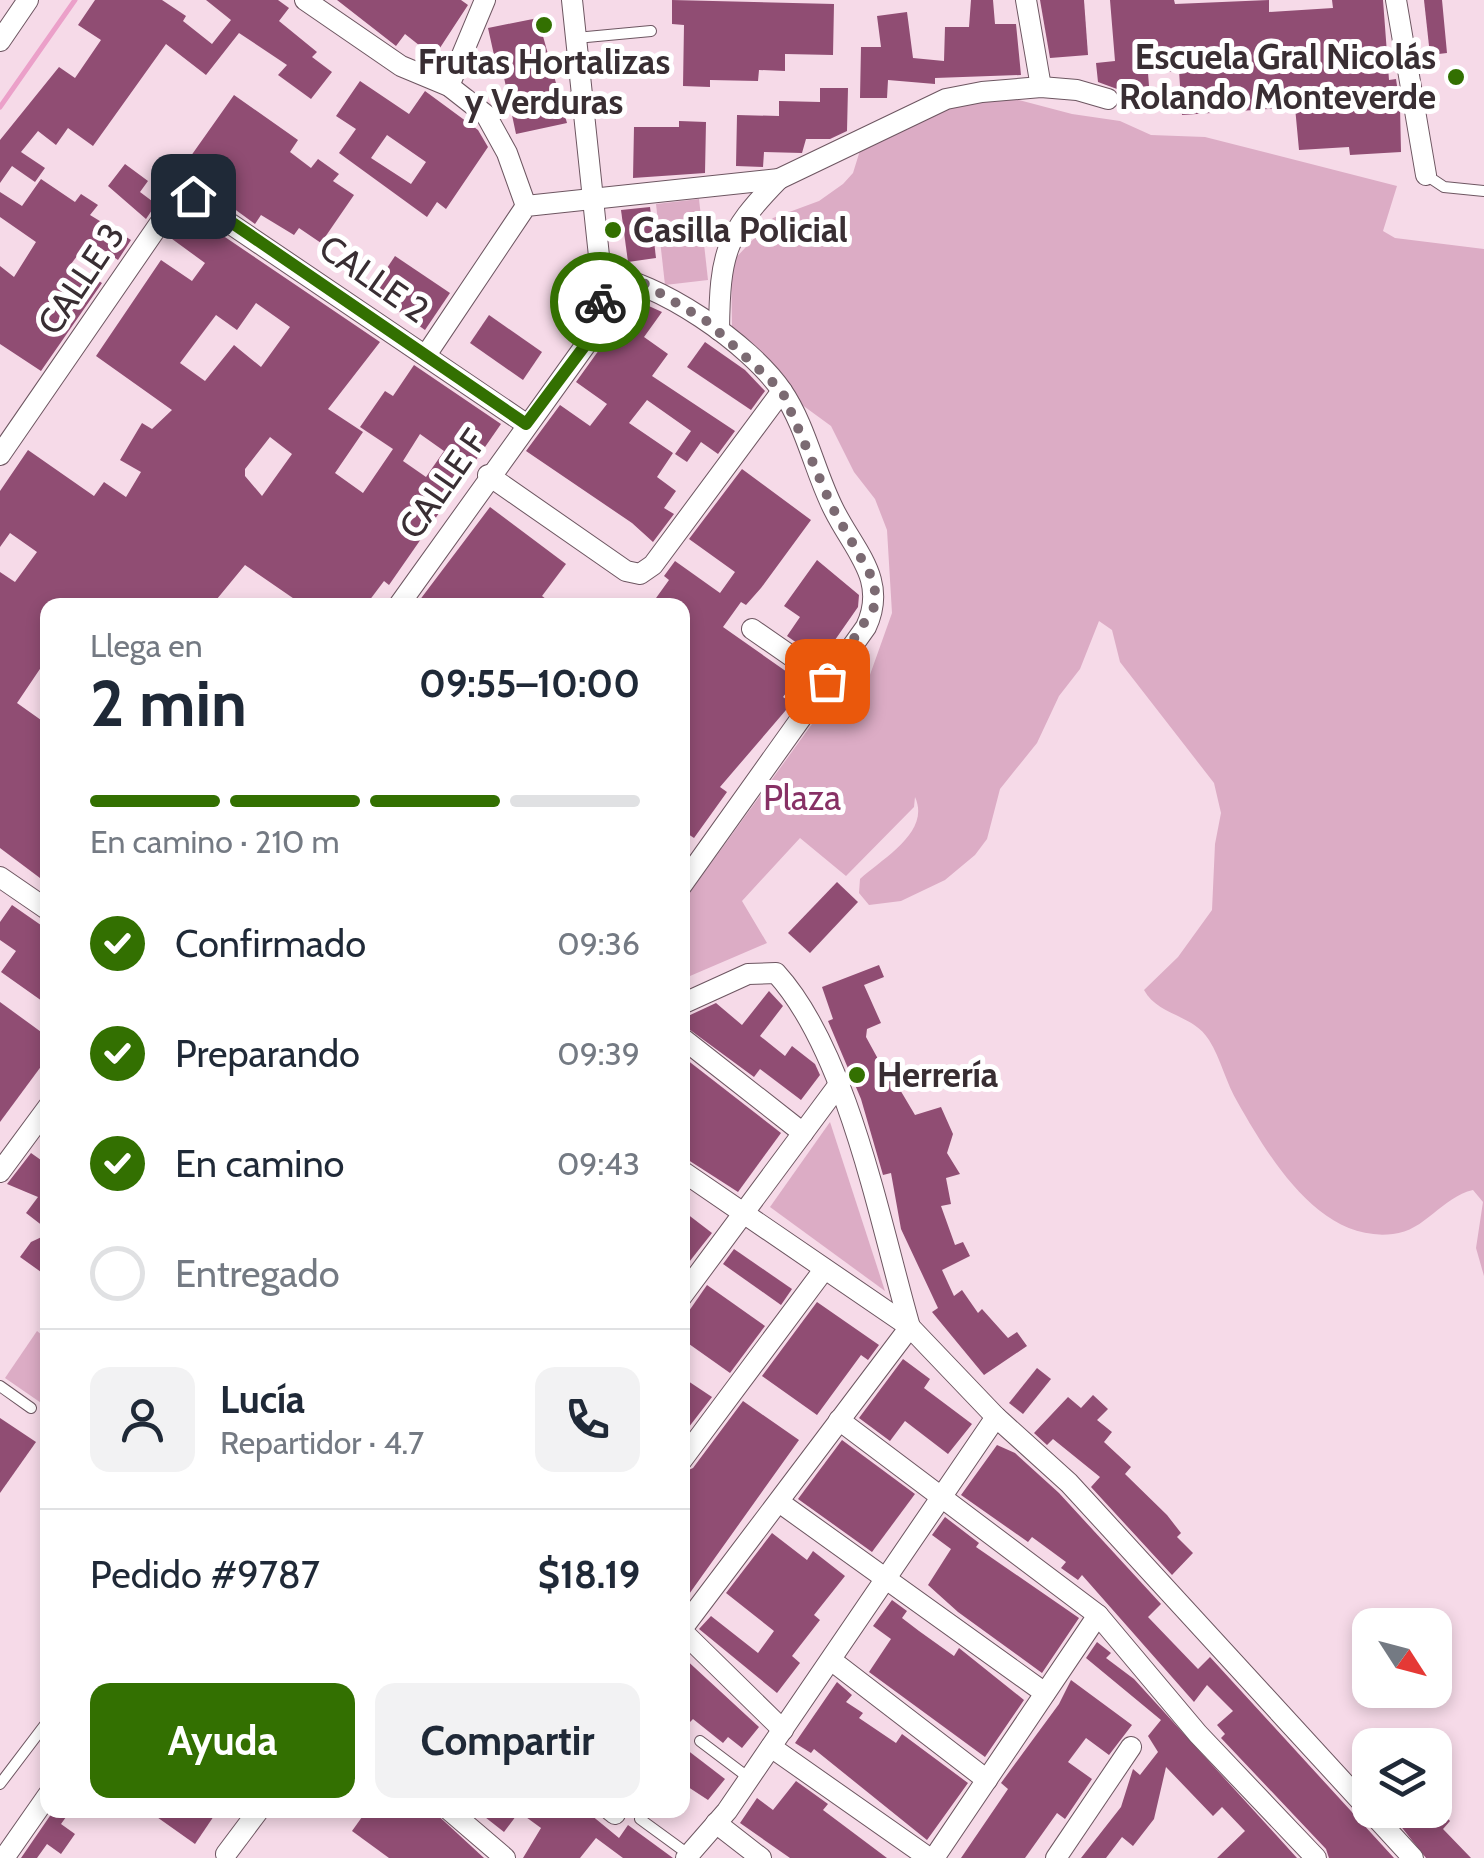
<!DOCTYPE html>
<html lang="es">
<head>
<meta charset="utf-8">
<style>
	body { margin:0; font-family:Cabin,sans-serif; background:#f2f2f3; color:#1f2937; height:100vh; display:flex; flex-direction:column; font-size:38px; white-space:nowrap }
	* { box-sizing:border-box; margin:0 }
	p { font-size:32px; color:#747a83 }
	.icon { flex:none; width:55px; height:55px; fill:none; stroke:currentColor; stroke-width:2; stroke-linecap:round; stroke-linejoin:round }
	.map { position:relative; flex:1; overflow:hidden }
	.side { position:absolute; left:40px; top:598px; width:650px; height:1220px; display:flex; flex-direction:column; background:#fff; border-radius:20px; box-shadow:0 5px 15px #0003 }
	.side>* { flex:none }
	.needle { width:65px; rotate:126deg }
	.fabs { position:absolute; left:1352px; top:1608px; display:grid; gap:20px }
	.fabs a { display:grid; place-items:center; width:100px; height:100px; border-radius:20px; background:#fff; box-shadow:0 5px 15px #0003; font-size:50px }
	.pin { position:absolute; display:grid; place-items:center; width:85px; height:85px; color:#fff; margin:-42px; border-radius:20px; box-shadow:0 5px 15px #0006 }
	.courier { position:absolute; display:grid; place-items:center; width:100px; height:100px; margin:-50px; border:8px solid #337001; border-radius:50%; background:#fff; color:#222; box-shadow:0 2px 12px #0007 }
	.overview em { font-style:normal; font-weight:700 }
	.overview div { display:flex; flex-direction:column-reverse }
	.overview { display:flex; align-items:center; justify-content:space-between; height:170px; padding:0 50px }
	h1 { font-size:65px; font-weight:700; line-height:75px }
	.bar { display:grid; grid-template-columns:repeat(4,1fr); gap:15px 10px; align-content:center; height:120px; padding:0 50px }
	.bar i { height:12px; border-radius:8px; background:#e0e1e3 }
	.bar .active { background:#337001 }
	.bar p { grid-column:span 4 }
	.line { display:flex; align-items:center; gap:25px; padding:0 50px; border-top:2px solid #e0e1e3 }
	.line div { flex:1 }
	.round { display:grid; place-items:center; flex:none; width:105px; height:105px; border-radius:20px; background:#f2f2f3 }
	ol { padding:0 50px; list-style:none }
	li { display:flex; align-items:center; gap:30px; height:110px }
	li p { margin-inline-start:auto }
	li .icon { padding:10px; border-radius:50%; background:#337001; color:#fff; stroke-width:4 }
	li:last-child { color:#747a83 }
	li i { width:55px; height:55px; border:5px solid #e0e1e3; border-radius:50% }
	.cta { display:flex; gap:20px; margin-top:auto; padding:20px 50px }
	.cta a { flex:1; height:115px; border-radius:20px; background:#337001; color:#fff; font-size:40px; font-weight:700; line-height:115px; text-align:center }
	.cta a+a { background:#f2f2f3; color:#1f2937 }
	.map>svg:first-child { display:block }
	.green { fill:#dcacc5 }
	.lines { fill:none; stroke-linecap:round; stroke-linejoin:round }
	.stream { stroke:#eba0c9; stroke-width:5 }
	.building { fill:#904d73; fill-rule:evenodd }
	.lane-casing { stroke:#6d5661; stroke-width:12 }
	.street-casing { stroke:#6d5661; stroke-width:22 }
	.lane { stroke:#fff; stroke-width:10 }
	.street { stroke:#fff; stroke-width:20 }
	.done { stroke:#7b6a72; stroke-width:10; stroke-dasharray:0 18 }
	.route { stroke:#337001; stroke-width:12 }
	.poi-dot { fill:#337001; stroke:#fff; stroke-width:4 }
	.labels { text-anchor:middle; stroke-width:10; stroke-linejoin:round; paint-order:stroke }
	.poi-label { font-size:35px; font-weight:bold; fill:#392e33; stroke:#fff; text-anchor:start }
	.street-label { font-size:35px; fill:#392e33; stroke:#fff }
	.park-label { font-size:35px; fill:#873165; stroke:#fff }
</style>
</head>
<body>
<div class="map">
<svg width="1484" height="1858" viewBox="0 0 1484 1858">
	<rect width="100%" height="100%" fill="#f6dae8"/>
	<g class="green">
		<path d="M1011 98 1072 114 1120 121 1151 135 1205 137 1397 186 1383 231 1395 238 1484 249V1276L1476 1248 1483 1202 1473 1190C1442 1197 1425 1231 1393 1234 1320 1243 1270 1159 1238 1103 1226 1083 1221 1059 1209 1040 1193 1014 1158 1016 1144 990L1178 957 1212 910 1215 844 1221 813 1214 783 1120 662 1112 630 1099 621 1080 669 1059 696 1037 743 1000 789 987 839 975 855 945 880 901 901 869 905 859 893 860 879C883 858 931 832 915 797L914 807 846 876 800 838 742 901 767 943 683 979V902L833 695 856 714 892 613 887 530 875 499 854 472 831 426 794 399 732 328 731 263 773 218 819 201 843 184 853 173 862 144 929 109Z"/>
		<polygon points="699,199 708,280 665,285 656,204"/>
		<polygon points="830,1122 885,1291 770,1207"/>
		<polygon points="37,1331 47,1339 47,1407 5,1378"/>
	</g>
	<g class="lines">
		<polyline class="stream" points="0,107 75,0"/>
	</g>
	<g class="building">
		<polygon points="95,0 162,0 186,16 183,21 212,44 231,20 206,0 278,0 289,8 279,21 317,52 312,57 332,72 311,99 278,75 287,65 239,33 206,75 166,44 93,146 68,128 56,145 38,131 21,152 45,168 35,182 12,166 0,183 0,140 59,67 75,78 101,40 78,25"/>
		<polygon points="337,0 461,0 468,5 434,57 405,34 396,46"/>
		<polygon points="672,0 834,4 833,55 785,54 785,71 759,70 758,81 710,80 710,87 683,86 684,25 672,24"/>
		<polygon points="971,0 993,0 995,24 1016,24 1021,75 935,78 935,84 888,80 887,98 860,98 861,47 881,47 877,16 907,12 913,58 944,61 945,27 969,27"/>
		<polygon points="1040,0 1084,0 1088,55 1050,58"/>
		<polygon points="1110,0 1174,0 1175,4 1269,0 1269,12 1333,8 1332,0 1383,0 1389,80 1396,79 1400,106 1401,152 1350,155 1349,147 1299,150 1295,107 1182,115 1179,71 1148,73 1149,86 1117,89 1098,82 1096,63 1115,61"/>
		<polygon points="1424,0 1442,0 1447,53 1430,55"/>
		<polygon points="538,18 567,123 516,134 499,54 494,55 488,28"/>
		<path d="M360 81 409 114 425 91 478 130 488 147 446 209 437 202 427 217 339 153 356 129 336 116ZM387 135 426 162 411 184 371 158Z"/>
		<polygon points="820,88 848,88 847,131 830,139 806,139 802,153 764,152 763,167 736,166 737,115 779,116 779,101 820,102"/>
		<polygon points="234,95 298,140 290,152 311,168 318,159 339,174 333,181 354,195 321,243 299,228 294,235 261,215 255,224 181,170"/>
		<polygon points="679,121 706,122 705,173 633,178 634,127 679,127"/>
		<polygon points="125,164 148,181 140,192 156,204 146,219 108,186"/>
		<polygon points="41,179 75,202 81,194 98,205 90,215 131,240 118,260 89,240 71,264 102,283 41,371 0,344 0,266 14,277 36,242 0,217 0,192 22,206"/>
		<polygon points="650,207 656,258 628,262 621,210"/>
		<path d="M188 212 380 342 328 409 363 432 335 473 363 493 393 449 360 427 385 391 393 396 414 365 501 424 389 585 384 581 366 605H303L245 565 212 605H48V657L17 703 48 725V884L0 848V572L15 582 37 552 10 533 0 547V491L28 450 94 496 104 482 126 497 141 472 120 460 142 423 152 429 172 410 96 356 161 260 192 281 205 263 168 236ZM256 303 290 327 261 367 234 345 205 381 180 363 216 315 237 330ZM420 434 444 451 426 477 403 461ZM270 437 292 454 262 496 245 476V469Z"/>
		<polygon points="395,256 450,293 425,330 371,292"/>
		<polygon points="618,292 662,312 644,337 668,354 652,376 735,431 718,454 701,442 687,462 675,454 691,431 647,400 629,423 673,453 657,477 676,491 664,508 674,514 653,542 632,523 526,451 560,405 590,426 607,404 576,382 604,343 615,318"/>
		<polygon points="489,315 542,352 523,380 470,343"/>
		<polygon points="705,342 745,370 765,391 751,410 687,367"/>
		<polygon points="742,469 811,520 761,588 746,605 741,602 723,627 797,679 783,697 792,703 720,787 727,792 694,838 682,830 682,654 690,643 682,637 682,605 651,605 669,580 664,576 675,561 720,593 735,572 689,539"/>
		<polygon points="490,507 566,564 542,596 554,605 416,605"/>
		<polygon points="817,560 859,595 858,607 821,660 787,636 800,617 784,606"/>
		<polygon points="837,882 858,902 810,953 788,933"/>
		<polygon points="12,905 48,930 48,993 42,1001 1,972 16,951 0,940 0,922"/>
		<polygon points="879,965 884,977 864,985 881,1023 867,1029 866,1037 889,1079 922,1069 923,1073 899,1088 915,1115 941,1107 953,1134 947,1153 960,1174 946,1178 951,1204 941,1206 955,1245 963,1242 970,1256 942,1270 954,1296 962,1290 978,1313 982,1309 1008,1338 1017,1332 1027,1346 984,1375 932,1312 938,1308 901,1229 891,1173 883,1175 861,1099 828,1021 833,1019 822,987"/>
		<polygon points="769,991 783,1006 760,1036 785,1056 792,1046 815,1064 820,1075 801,1100 760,1069 754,1077 682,1024 688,1016 716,1003 742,1025"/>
		<polygon points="0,1002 48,1037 48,1057 0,1122"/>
		<polygon points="682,1056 781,1133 738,1192 682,1156"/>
		<polygon points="31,1153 48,1165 48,1230 26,1213 38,1197 7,1184"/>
		<polygon points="682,1210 712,1233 682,1271"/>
		<polygon points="48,1234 48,1277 20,1257 31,1242"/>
		<polygon points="734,1249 792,1289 781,1305 723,1264"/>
		<polygon points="707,1285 765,1326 730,1373 682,1339 682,1321"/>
		<polygon points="817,1302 879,1345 868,1360 861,1355 817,1415 762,1376"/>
		<polygon points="903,1359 930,1379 924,1388 972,1424 948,1454 905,1421 890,1441 859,1418"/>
		<polygon points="1037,1368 1051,1379 1023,1414 1009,1403"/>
		<polygon points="682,1377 712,1397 682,1436"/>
		<polygon points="1093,1395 1108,1409 1097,1420 1112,1432 1104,1442 1131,1467 1125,1474 1167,1515 1181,1533 1177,1537 1193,1553 1172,1575 1091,1487 1100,1477 1053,1439 1047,1445 1034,1433 1068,1397 1081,1408"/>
		<polygon points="743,1401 799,1440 682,1604 682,1473 693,1468"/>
		<polygon points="0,1418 36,1442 0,1493"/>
		<polygon points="842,1440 915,1494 872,1552 798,1499"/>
		<polygon points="997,1445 1015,1453 1059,1493 1161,1604 1148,1617 1198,1669 1210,1657 1394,1858 1329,1858 1326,1849 1221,1738 1225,1734 1217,1725 1233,1711 1207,1685 1194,1702 1082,1575 1078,1580 1061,1568 1066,1562 1032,1537 1028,1542 961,1495"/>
		<polygon points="945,1517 979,1543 976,1547 1079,1618 1042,1673 958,1612 928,1585 951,1549 932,1535"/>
		<polygon points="772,1533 807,1560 813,1551 845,1576 814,1615 820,1620 792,1656 800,1663 777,1693 699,1629 711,1616 758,1653 774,1631 726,1593"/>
		<polygon points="892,1600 907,1611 902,1618 919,1631 954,1656 959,1648 1024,1700 985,1757 869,1672 891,1639 873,1626"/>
		<polygon points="1097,1642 1111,1653 1106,1658 1134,1679 1297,1858 1217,1858 1245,1831 1222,1807 1213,1816 1166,1767 1154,1819 1133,1846 1122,1837 1106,1858 1081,1858 1121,1807 1133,1769 1140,1775 1158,1752 1148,1736 1161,1720 1086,1658"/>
		<polygon points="682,1656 759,1727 742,1748 728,1737 723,1743 693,1719 682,1730"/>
		<polygon points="1071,1680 1132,1725 1109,1755 1086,1738 1068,1762 1092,1779 1065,1819 1057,1813 1025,1858 961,1858 1008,1789 1001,1783 1059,1704"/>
		<polygon points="837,1682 852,1695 846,1702 863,1713 859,1718 896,1743 902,1734 968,1783 927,1840 814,1749 811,1753 795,1743"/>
		<polygon points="682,1746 725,1779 708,1800 682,1783"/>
		<polygon points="796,1781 828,1804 823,1810 887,1858 790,1858 740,1823 757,1798 773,1810"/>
		<polygon points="54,1810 71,1810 61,1824 75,1834 61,1854 47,1844 37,1858 21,1858"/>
		<polygon points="147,1810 218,1810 195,1844"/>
		<polygon points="367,1810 432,1810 484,1858 389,1858 352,1831"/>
		<polygon points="476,1810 585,1810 619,1838 628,1825 673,1858 623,1858 596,1838 580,1858 523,1858 541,1828 519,1812 504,1832"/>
		<polygon points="1388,1810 1440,1810 1450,1821 1443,1829 1471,1858 1426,1858"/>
	</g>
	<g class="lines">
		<defs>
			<g id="lane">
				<polyline points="576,38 651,31"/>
				<polyline points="1426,175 1444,187 1484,191"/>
				<polyline points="0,1386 31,1408"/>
				<polyline points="700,1741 749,1778"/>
				<polyline points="0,1784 47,1722"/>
				<polyline points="640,1819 688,1854"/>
			</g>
			<g id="street">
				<polyline points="305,0 401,66 449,86 486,115 507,153 526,206"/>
				<polyline points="1026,0 1041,87"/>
				<polyline points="1396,0 1426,175"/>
				<polyline points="0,41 28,0"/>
				<polyline points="449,86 485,0"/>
				<path d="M601 275C657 279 751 345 782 391 806 426 815 473 834 510 855 552 888 580 866 627L682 885"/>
				<path d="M719 330C720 254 725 234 779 179"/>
				<polyline points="426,355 526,206 779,179 946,99 982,92 1041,87 1077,90 1108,99"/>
				<polyline points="0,455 182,191 526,424"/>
				<polyline points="488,475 626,571 640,574 653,565 782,391"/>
				<polyline points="399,605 592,336 600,306 601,275 572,0"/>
				<polyline points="752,629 827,681"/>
				<polyline points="0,877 48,910"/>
				<path d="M682 1004 748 974 776 973C848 1052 880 1223 910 1327L682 1629"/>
				<polyline points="682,1038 803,1133"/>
				<polyline points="682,1171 910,1327 996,1417 1069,1483 1413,1858"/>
				<polyline points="0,1172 48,1107"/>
				<polyline points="682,1296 840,1083"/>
				<polyline points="839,1420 1098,1615 1198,1734 1316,1858"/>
				<polyline points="682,1460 823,1271"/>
				<polyline points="779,1502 1045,1693"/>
				<polyline points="682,1631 783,1730"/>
				<polyline points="831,1660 987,1780"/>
				<polyline points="771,1747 929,1858"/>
				<polyline points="449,1810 505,1858"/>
				<polyline points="610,1810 615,1814"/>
				<polyline points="716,1823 761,1858"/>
				<polyline points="226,1854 259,1810"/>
				<polyline points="4,1858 48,1795"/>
				<polyline points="686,1858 727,1811 996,1417"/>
				<polyline points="934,1858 1098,1615"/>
				<polyline points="1056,1858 1131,1747"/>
			</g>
		</defs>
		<use href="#lane" class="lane-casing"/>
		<use href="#street" class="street-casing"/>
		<use href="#lane" class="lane"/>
		<use href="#street" class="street"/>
	</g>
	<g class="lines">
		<polyline class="done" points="600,302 601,275 640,281 708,322 782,391 832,507 874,581 876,604 827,681"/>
		<polyline class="route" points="193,196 526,424 592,336 600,302"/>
	</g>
	<g class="poi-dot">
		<circle cx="544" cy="25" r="10"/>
		<circle cx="1456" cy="77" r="10"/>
		<circle cx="613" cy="230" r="10"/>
		<circle cx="857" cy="1075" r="10"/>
	</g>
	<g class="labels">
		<g class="poi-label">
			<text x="1436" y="69" text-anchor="end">Escuela Gral Nicolás<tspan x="1436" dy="40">Rolando Monteverde</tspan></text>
			<text x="544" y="74" text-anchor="middle">Frutas Hortalizas<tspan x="544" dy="40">y Verduras</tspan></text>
			<text x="633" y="242">Casilla Policial</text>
			<text x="877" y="1087">Herrería</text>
		</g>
		<g class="street-label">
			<text transform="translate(81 279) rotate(-56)" y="12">CALLE 3</text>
			<text transform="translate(374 279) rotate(35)" y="12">CALLE 2</text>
			<text transform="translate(443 484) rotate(-55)" y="12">CALLE F</text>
		</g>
		<g class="park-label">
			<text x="802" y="810">Plaza</text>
		</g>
	</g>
</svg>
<div class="fabs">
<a><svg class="needle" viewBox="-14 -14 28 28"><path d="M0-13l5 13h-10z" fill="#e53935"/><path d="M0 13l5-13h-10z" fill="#747a83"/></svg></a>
<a><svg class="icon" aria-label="layers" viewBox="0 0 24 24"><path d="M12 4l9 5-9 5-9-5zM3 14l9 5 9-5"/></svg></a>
</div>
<div class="pin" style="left:827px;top:681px;background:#ea580c"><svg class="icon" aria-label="bag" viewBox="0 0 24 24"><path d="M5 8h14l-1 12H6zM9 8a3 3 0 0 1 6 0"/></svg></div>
<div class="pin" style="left:193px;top:196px;background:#1f2937"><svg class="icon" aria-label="home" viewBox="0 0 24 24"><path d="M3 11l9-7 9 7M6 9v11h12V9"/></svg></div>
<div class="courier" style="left:600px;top:302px"><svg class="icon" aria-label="bike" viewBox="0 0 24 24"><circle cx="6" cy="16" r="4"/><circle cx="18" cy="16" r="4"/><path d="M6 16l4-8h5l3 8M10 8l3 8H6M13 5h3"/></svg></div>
<section class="side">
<div class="overview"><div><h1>2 min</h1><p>Llega en</p></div><em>09:55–10:00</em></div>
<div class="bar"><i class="active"></i><i class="active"></i><i class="active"></i><i></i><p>En camino · 210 m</p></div>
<ol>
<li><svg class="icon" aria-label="check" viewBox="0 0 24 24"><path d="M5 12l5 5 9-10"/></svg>Confirmado<p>09:36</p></li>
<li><svg class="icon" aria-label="check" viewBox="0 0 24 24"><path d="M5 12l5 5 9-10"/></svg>Preparando<p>09:39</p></li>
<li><svg class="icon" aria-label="check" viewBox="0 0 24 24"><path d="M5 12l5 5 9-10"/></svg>En camino<p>09:43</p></li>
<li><i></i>Entregado</li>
</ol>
<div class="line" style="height:180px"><a class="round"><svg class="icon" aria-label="person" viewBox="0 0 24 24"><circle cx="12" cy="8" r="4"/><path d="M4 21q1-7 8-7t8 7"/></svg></a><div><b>Lucía</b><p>Repartidor · 4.7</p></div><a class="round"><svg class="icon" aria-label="phone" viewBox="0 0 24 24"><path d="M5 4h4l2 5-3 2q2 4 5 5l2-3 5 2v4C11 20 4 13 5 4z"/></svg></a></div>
<div class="line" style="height:130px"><div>Pedido #9787</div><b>$18.19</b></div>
<div class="cta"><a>Ayuda</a><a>Compartir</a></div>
</section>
</div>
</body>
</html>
